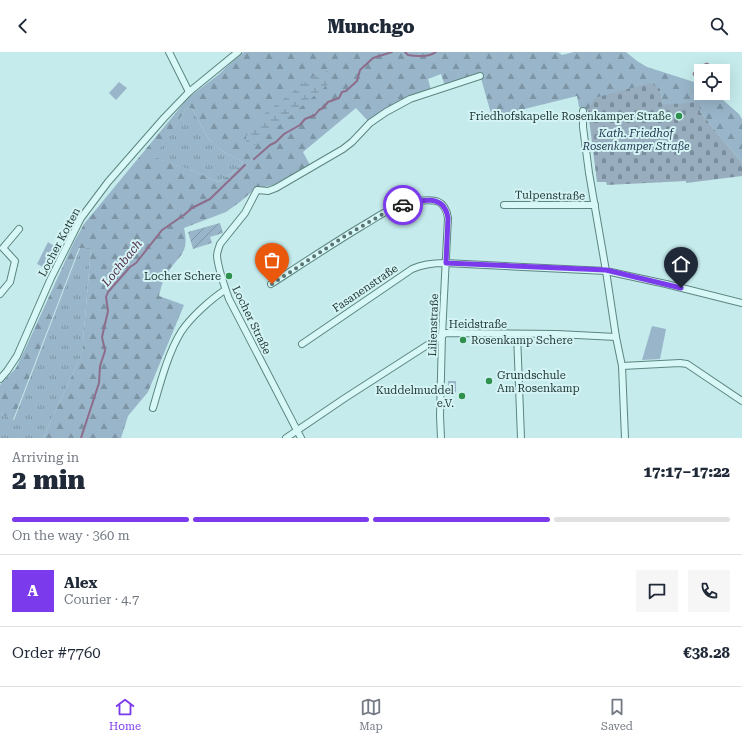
<!DOCTYPE html>
<html lang="en">
<head>
<meta charset="utf-8">
<style>
	body { margin:0; font-family:"Roboto Serif",serif; background:#f6f6f7; color:#1f2937; height:100vh; display:flex; flex-direction:column; font-size:15px; white-space:nowrap }
	* { box-sizing:border-box; margin:0 }
	p { font-size:13px; color:#747a83 }
	.icon { flex:none; width:22px; height:22px; fill:none; stroke:currentColor; stroke-width:2; stroke-linecap:round; stroke-linejoin:round }
	.map { position:relative; height:386px; overflow:hidden }
	.side { display:flex; flex-direction:column; background:#fff; flex:1 }
	.side>* { flex:none }
	.buttons { position:absolute; left:694px; top:12px; display:grid; gap:8px }
	.buttons a { display:grid; place-items:center; width:36px; height:36px; border-radius:0px; background:#fff; box-shadow:0 4px 16px #0002; font-size:20px }
	.pin { position:absolute; display:grid; place-items:center; width:34px; height:34px; color:#fff; margin:-41px -17px; border-radius:50% 50% 50% 0; rotate:-45deg; box-shadow:0 0 4px #0007 }
	.pin .icon { rotate:45deg }
	.courier { position:absolute; display:grid; place-items:center; width:40px; height:40px; margin:-20px; border:3px solid #7c3aed; border-radius:50%; background:#fff; color:#222; box-shadow:0 1px 5px #0007 }
	.head em { font-style:normal; font-weight:800 }
	.head div { display:flex; flex-direction:column-reverse }
	.head { display:flex; align-items:center; justify-content:space-between; height:68px; padding:0 12px }
	h1 { font-size:26px; font-weight:800; line-height:30px }
	.bar { display:grid; grid-template-columns:repeat(4,1fr); gap:6px 4px; align-content:center; height:48px; padding:0 12px }
	.bar i { height:5px; border-radius:3px; background:#e0e1e3 }
	.bar .active { background:#7c3aed }
	.bar p { grid-column:span 4 }
	.line { display:flex; align-items:center; gap:10px; padding:0 12px; border-top:1px solid #e0e1e3 }
	.line div { flex:1 }
	.round { display:grid; place-items:center; flex:none; width:42px; height:42px; border-radius:0px; background:#f6f6f7 }
	header { display:flex; justify-content:space-between; align-items:center; height:52px; padding:0 12px; background:#fff; font-size:18px; font-weight:800 }
	.tab-bar { display:flex; justify-content:space-around; align-items:center; height:56px; border-top:1px solid #e0e1e3; background:#fff; font-size:11px; color:#747a83 }
	.tab-bar a { display:grid; justify-items:center; gap:2px }
	.tab-bar .active { color:#7c3aed }
	.map>svg:first-child { display:block }
	.grass { fill:url(#grass-tufts) }
	.forest { fill:url(#forest-firs); fill-rule:evenodd }
	.wetland { fill:url(#wetland-marsh) }
	.cemetery { fill:url(#cemetery-stones) }
	.park { fill:#99b5c9 }
	.garden { fill:url(#garden-furrows) }
	.water { fill:url(#water-waves); stroke:#8d6d8b }
	.lines { fill:none; stroke-linecap:round; stroke-linejoin:round }
	.stream { stroke:#8d6d8b; stroke-width:2 }
	.minor-casing { stroke:#5c867f; stroke-width:8 }
	.minor { stroke:#d8f7f7; stroke-width:6 }
	.done { stroke:#597573; stroke-width:4; stroke-dasharray:0 7.2 }
	.route { stroke:#7c3aed; stroke-width:5 }
	.poi-dot { fill:#2f914d; stroke:#d4f3f4; stroke-width:1.5 }
	.labels { text-anchor:middle; stroke-width:4; stroke-linejoin:round; paint-order:stroke }
	.poi-label { font-size:11px; fill:#1f3632; stroke:#d4f3f4; text-anchor:end }
	.park-label { font-size:11px; font-style:italic; fill:#273a52; stroke:#d4f3f4 }
	.street-label { font-size:11px; fill:#1f3632; stroke:#d4f3f4 }
	.water-label { font-size:12px; font-style:italic; fill:#552f4c; stroke:#d4f3f4 }
</style>
</head>
<body>
<header><svg class="icon" aria-label="back" viewBox="0 0 24 24"><path d="M15 5l-7 7 7 7"/></svg>Munchgo<svg class="icon" aria-label="search" viewBox="0 0 24 24"><circle cx="10" cy="10" r="6"/><path d="M15 15l6 6"/></svg></header>
<div class="map">
<svg width="742" height="386" viewBox="0 0 742 386">
	<defs>
		<pattern id="grass-tufts" width="24" height="20" patternUnits="userSpaceOnUse"><rect width="24" height="20" fill="#99b5c9"/><path d="M3 7l-1-3M5 7V3M7 7l1-3M15 17l-1-3M17 17v-4M19 17l1-3" fill="none" stroke="#7c94a4"/></pattern>
		<pattern id="forest-firs" width="22" height="20" patternUnits="userSpaceOnUse"><rect width="22" height="20" fill="#99b5c9"/><path d="M5 1l3.5 6h-7zM16 11l3.5 6h-7z" fill="#7c94a4"/></pattern>
		<pattern id="wetland-marsh" width="20" height="14" patternUnits="userSpaceOnUse"><rect width="20" height="14" fill="#99b5c9"/><path d="M1 5h8M5 5V1M11 12h8M15 12V8" fill="none" stroke="#7c94a4"/></pattern>
		<pattern id="cemetery-stones" width="16" height="16" patternUnits="userSpaceOnUse"><rect width="16" height="16" fill="#98aebf"/><path d="M2 7V4a2 2 0 0 1 4 0v3zM10 15v-3a2 2 0 0 1 4 0v3z" fill="#7b8e9c"/></pattern>
		<pattern id="garden-furrows" width="10" height="10" patternUnits="userSpaceOnUse"><rect width="10" height="10" fill="#99b5c9"/><path d="M-1 1l2-2M0 10L10 0M9 11l2-2" fill="none" stroke="#7c94a4"/></pattern>
		<pattern id="water-waves" width="16" height="10" patternUnits="userSpaceOnUse"><rect width="16" height="10" fill="#bfa6bf"/><path d="M0 5q4-4 8 0t8 0" fill="none" stroke="#9b889c"/></pattern>
	</defs>
	<rect width="100%" height="100%" fill="#c5ebec"/>
	<g class="grass">
		<polygon points="192,56 208,86 222,99 243,110 231,122 218,130 201,122 153,105 186,57"/>
		<polygon points="80,196 91,196 82,302 43,386 0,386 0,361 14,368"/>
	</g>
	<path class="forest" d="M244 0H558L562 3 574 0H626L637 9 647 15 694 30 701 33V41H715L739 62 742 67V111L700 60 663 53 660 37 595 46 588 59 579 55 577 44 492 65 480 23 445 34 441 22 428 27 431 38 409 45 386 56 368 69 356 56 303 100 310 113 284 129 273 133 255 137 240 150 226 160 184 176C190 203 178 203 166 223 162 229 161 237 159 244L184 253 148 340 128 364 121 386H43L82 302 91 196H79L13 368 0 361V333L16 316 27 293 73 192 84 172 188 46 218 23 234 8ZM192 56 208 86 222 99 243 110 231 122 218 130 201 122 154 105 186 57Z"/>
	<polygon class="wetland" points="327,19 331,21 333,28 326,34 259,90 252,95 246,92 246,84 264,62 312,25"/>
	<polygon class="cemetery" points="651,31 660,37 663,53 699,50 700,60 742,111 742,124 686,131 686,129 607,133 606,130 597,130 588,59 594,46"/>
	<g class="park">
		<polygon points="119,30 127,36 116,48 109,41"/>
		<polygon points="48,190 54,194 43,215 37,212"/>
		<polygon points="652,274 666,277 660,307 642,308"/>
		<polygon points="448,329 456,329 456,341 449,341"/>
	</g>
	<polygon class="garden" points="220,171 223,181 210,185 212,191 193,197 188,180"/>
	<path class="water" d="M707 11 709 12 710 16 709 19H701V24C699 25 696 25 694 24L693 22 694 20 699 19 702 13Z"/>
	<g class="lines">
		<g class="stream">
			<path d="M405 0 408 3C418 4 427 6 436 0"/>
			<polyline points="254,107 270,93 276,90 284,82 300,73 305,67 315,63 319,58 323,56 328,50 339,46 342,40 346,39 357,29 360,18 373,6 392,0"/>
			<polyline points="81,386 99,331 100,314 105,299 102,285 108,259 106,245 108,240 130,215 136,211 162,178 184,163 192,156 210,147 245,113"/>
		</g>
		<defs>
			<g id="minor">
				<polyline points="169,0 189,40"/>
				<polyline points="583,59 583,75 589,121 606,219 616,285 622,314 625,386"/>
				<polyline points="504,153 595,153"/>
				<path d="M271 232C302 212 332 192 362 174 373 168 383 160 394 156 402 152 410 151 418 149 434 147 445 147 448 166L442 283 440 364 441 386"/>
				<polyline points="0,242 10,230 15,209 3,196 19,177"/>
				<polyline points="517,282 521,386"/>
				<path d="M302 292 412 217C423 212 434 211 445 211L606 219 666 232 742 251"/>
				<polyline points="622,314 680,311 687,312 742,349"/>
				<polyline points="0,327 7,319 17,304 51,226 81,166 108,130 164,66 189,40 238,0"/>
				<path d="M153 356C160 332 168 301 181 280 190 266 211 247 225 238"/>
				<polyline points="286,386 345,346 446,281 557,282 616,285"/>
				<path d="M301 386 229 247C225 236 218 215 217 204 217 199 219 196 220 192L245 161 257 138 268 139 276 136 343 97 352 90 370 71 386 60 410 47 480 24"/>
			</g>
		</defs>
		<use href="#minor" class="minor-casing"/>
		<use href="#minor" class="minor"/>
	</g>
	<g class="lines">
		<polyline class="done" points="272,232 345,184 390,158 403,153"/>
		<path class="route" d="M403 153C421 148 444 141 448 166L446 211 606 218 681 236"/>
	</g>
	<g class="poi-dot">
		<circle cx="679" cy="64" r="4"/>
		<circle cx="229" cy="224" r="4"/>
		<circle cx="463" cy="288" r="4"/>
		<circle cx="489" cy="329" r="4"/>
		<circle cx="462" cy="344" r="4"/>
	</g>
	<g class="labels">
		<g class="poi-label">
			<text x="671" y="68">Friedhofskapelle Rosenkamper Straße</text>
			<text x="221" y="228">Locher Schere</text>
			<text x="471" y="292" text-anchor="start">Rosenkamp Schere</text>
			<text x="497" y="327" text-anchor="start">Grundschule<tspan x="497" dy="13">Am Rosenkamp</tspan></text>
			<text x="454" y="342">Kuddelmuddel<tspan x="454" dy="13">e.V.</tspan></text>
		</g>
		<g class="park-label">
			<text x="636" y="85">Kath. Friedhof<tspan x="636" dy="13">Rosenkamper Straße</tspan></text>
		</g>
		<g class="street-label">
			<text transform="translate(550 143) rotate(1)" y="4">Tulpenstraße</text>
			<text transform="translate(59 190) rotate(-62)" y="4">Locher Kotten</text>
			<text transform="translate(365 236) rotate(-34)" y="4">Fasanenstraße</text>
			<text transform="translate(252 268) rotate(64)" y="4">Locher Straße</text>
			<text x="478" y="276">Heidstraße</text>
			<text transform="translate(433 273) rotate(-88)" y="4">Lilienstraße</text>
		</g>
		<g class="water-label">
			<text transform="translate(122 211) rotate(-51)" y="4">Lochbach</text>
		</g>
	</g>
</svg>
<div class="buttons">
<a><svg class="icon" aria-label="locate" viewBox="0 0 24 24"><circle cx="12" cy="12" r="6"/><path d="M12 2v4M12 18v4M2 12h4M18 12h4"/></svg></a>
</div>
<div class="pin" style="left:272px;top:232px;background:#ea580c"><svg class="icon" aria-label="bag" viewBox="0 0 24 24"><path d="M5 8h14l-1 12H6zM9 8a3 3 0 0 1 6 0"/></svg></div>
<div class="pin" style="left:681px;top:236px;background:#1f2937"><svg class="icon" aria-label="home" viewBox="0 0 24 24"><path d="M3 11l9-7 9 7M6 9v11h12V9"/></svg></div>
<div class="courier" style="left:403px;top:153px"><svg class="icon" aria-label="car" viewBox="0 0 24 24"><path d="M5 17H2v-5l4-1 3-4h7l3 4 3 1v5h-3M9 17h6M6 11h13"/><circle cx="7" cy="17" r="2"/><circle cx="17" cy="17" r="2"/></svg></div>
</div>
<section class="side">
<div class="head"><div><h1>2 min</h1><p>Arriving in</p></div><em>17:17–17:22</em></div>
<div class="bar"><i class="active"></i><i class="active"></i><i class="active"></i><i></i><p>On the way · 360 m</p></div>
<div class="line" style="height:72px"><b class="round" style="background:#7c3aed;color:#fff">A</b><div><b>Alex</b><p>Courier · 4.7</p></div><a class="round"><svg class="icon" aria-label="chat" viewBox="0 0 24 24"><path d="M4 5h16v11H9l-5 4z"/></svg></a><a class="round"><svg class="icon" aria-label="phone" viewBox="0 0 24 24"><path d="M5 4h4l2 5-3 2q2 4 5 5l2-3 5 2v4C11 20 4 13 5 4z"/></svg></a></div>
<div class="line" style="height:52px"><div>Order #7760</div><b>€38.28</b></div>
</section>
<nav class="tab-bar">
<a class="active"><svg class="icon" aria-label="home" viewBox="0 0 24 24"><path d="M3 11l9-7 9 7M6 9v11h12V9"/></svg>Home</a>
<a><svg class="icon" aria-label="map" viewBox="0 0 24 24"><path d="M3 6l6-2 6 2 6-2v14l-6 2-6-2-6 2zM9 4v14M15 6v14"/></svg>Map</a>
<a><svg class="icon" aria-label="saved" viewBox="0 0 24 24"><path d="M7 4h10v16l-5-4-5 4z"/></svg>Saved</a>
</nav>
</body>
</html>
